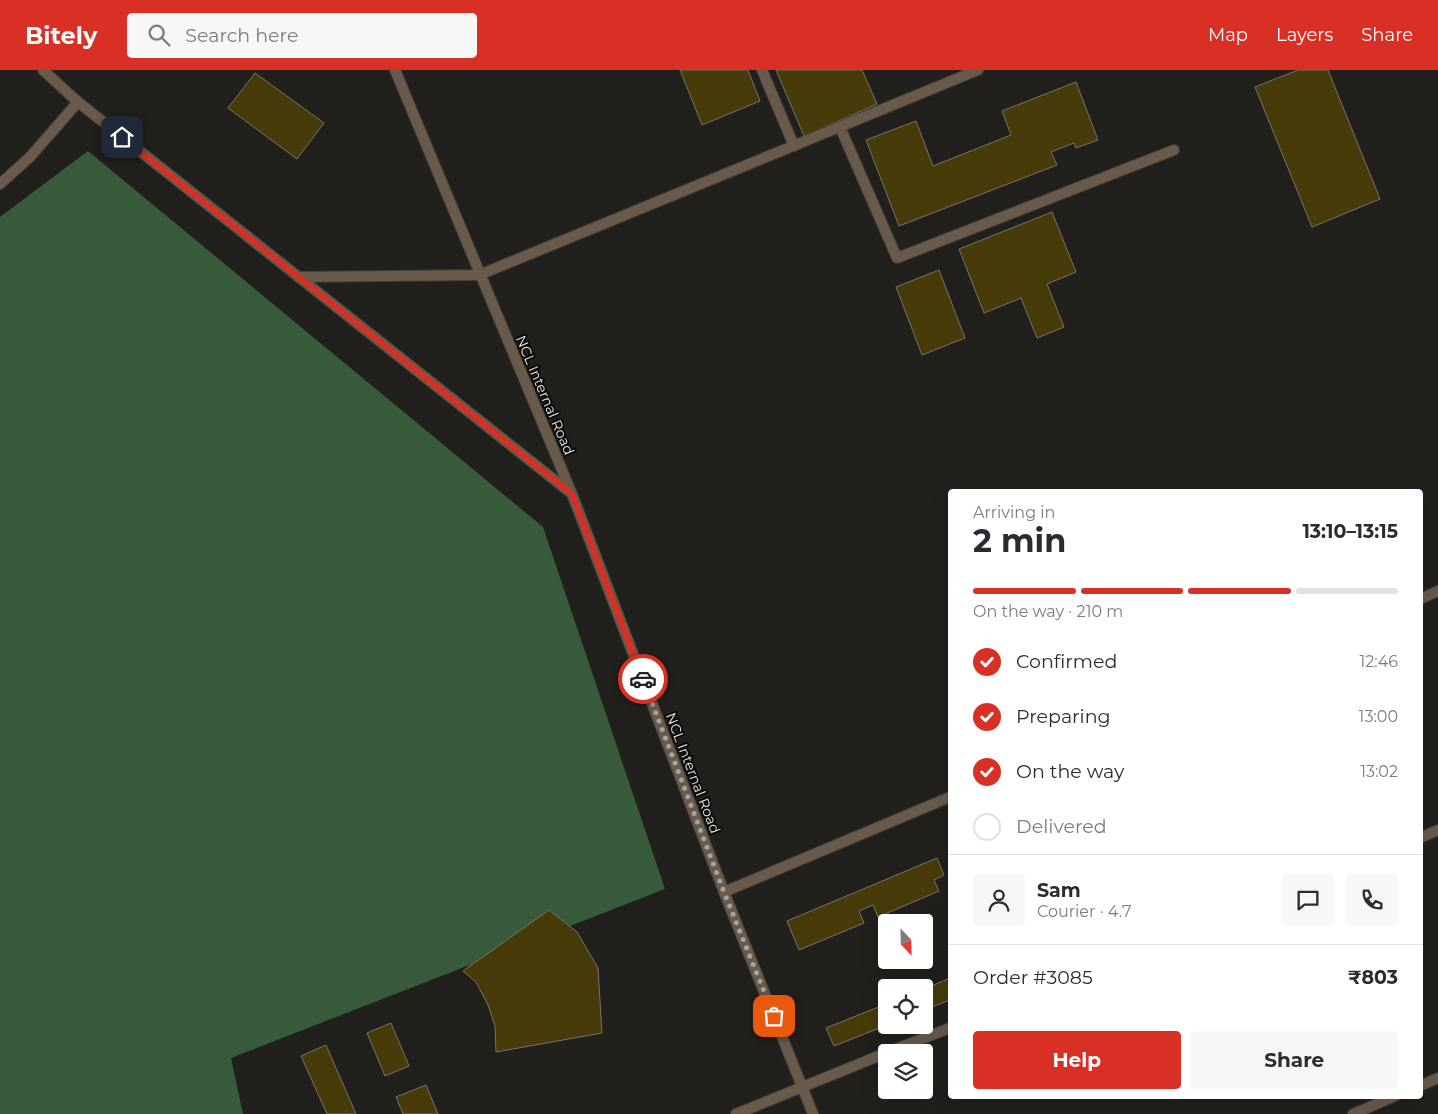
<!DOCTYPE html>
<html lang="en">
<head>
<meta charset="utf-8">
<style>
	body { margin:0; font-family:Montserrat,sans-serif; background:#f7f7f7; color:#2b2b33; height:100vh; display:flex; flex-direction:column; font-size:19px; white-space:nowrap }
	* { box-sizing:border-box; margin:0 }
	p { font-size:16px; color:#7c7c81 }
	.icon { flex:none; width:28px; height:28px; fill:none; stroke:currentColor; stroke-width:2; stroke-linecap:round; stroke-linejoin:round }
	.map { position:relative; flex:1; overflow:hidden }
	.drawer { position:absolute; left:948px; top:419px; width:475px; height:610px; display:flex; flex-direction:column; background:#fff; border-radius:5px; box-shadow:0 5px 20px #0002 }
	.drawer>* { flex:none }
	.needle { width:32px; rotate:158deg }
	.fabs { position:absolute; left:878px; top:844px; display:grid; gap:10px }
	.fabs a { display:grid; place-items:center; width:55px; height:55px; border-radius:5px; background:#fff; box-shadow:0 5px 20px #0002; font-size:25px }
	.pin { position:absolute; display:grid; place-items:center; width:42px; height:42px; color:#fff; margin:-21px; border-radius:10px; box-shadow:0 2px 8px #0006 }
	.courier { position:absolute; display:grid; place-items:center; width:50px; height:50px; margin:-25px; border:4px solid #d93025; border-radius:50%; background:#fff; color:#222; box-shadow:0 1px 6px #0007 }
	.summary em { font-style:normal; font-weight:700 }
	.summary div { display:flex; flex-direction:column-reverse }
	.summary { display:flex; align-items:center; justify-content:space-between; height:85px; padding:0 25px }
	h1 { font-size:32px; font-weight:700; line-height:38px }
	.bar { display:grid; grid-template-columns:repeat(4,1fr); gap:8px 5px; align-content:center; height:60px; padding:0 25px }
	.bar i { height:6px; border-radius:4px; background:#e1e1e2 }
	.bar .active { background:#d93025 }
	.bar p { grid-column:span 4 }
	.line { display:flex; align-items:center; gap:12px; padding:0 25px; border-top:1px solid #e1e1e2 }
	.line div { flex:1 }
	.round { display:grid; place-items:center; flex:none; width:52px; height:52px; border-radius:5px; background:#f7f7f7 }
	ol { padding:0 25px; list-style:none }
	li { display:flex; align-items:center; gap:15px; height:55px }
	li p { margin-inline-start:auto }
	li .icon { padding:5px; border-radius:50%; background:#d93025; color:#fff; stroke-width:4 }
	li:last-child { color:#7c7c81 }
	li i { width:28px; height:28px; border:2px solid #e1e1e2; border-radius:50% }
	.primary-button { display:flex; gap:10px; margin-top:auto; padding:10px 25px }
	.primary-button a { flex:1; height:58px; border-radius:5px; background:#d93025; color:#fff; font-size:20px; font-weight:700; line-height:58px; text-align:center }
	.primary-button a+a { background:#f7f7f7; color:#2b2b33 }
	header { display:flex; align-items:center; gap:30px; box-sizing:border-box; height:70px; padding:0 25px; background:#d93025; color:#fff }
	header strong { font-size:24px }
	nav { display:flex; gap:28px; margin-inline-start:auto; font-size:18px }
	.search { width:350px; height:45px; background:#f7f7f7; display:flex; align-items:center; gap:12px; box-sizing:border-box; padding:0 18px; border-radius:5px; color:#7c7c81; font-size:19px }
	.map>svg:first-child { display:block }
	.forest { fill:#375b3b }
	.building { fill:#483b0a; stroke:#76746f }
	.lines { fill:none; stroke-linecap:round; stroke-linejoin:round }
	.service-casing { stroke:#3e3d39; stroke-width:12 }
	.service { stroke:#695a4b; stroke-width:10 }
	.done { stroke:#a6a5a1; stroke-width:5; stroke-dasharray:0 9 }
	.route { stroke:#d93025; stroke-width:6 }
	.labels { text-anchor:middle; stroke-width:4; stroke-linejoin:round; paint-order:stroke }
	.street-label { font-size:14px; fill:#edece9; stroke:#0a0a08 }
</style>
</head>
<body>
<header>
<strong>Bitely</strong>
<div class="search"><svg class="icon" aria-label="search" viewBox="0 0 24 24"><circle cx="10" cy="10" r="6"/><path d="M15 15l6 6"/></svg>Search here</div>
<nav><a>Map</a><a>Layers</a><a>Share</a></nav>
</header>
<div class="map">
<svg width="1438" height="1044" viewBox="0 0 1438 1044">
	<rect width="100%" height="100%" fill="#21201c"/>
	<polygon class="forest" points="88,81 543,457 665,819 231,988 243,1044 0,1044 0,147"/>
	<g class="building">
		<polygon points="680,0 748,0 760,31 702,55"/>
		<polygon points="776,0 862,0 877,34 804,66"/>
		<polygon points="1298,0 1328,0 1380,129 1312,157 1255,17"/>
		<polygon points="255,3 324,53 297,89 228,38"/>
		<polygon points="1076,12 1098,70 1076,78 1074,73 1051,82 1057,95 899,156 866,70 916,51 933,96 1011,65 1002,41"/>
		<polygon points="1052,142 1076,202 1047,214 1064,257 1037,268 1021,228 984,243 959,179"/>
		<polygon points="939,200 965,268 922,285 896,217"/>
		<polygon points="937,788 944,805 934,810 939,821 878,847 873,835 859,841 864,853 799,880 787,851"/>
		<polygon points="549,840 577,862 598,898 602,963 496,982 495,956 488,935 476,912 463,901"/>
		<polygon points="950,908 950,930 924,940 924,919"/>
		<polygon points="886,934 886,955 887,955 834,976 826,958"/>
		<polygon points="391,953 409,996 385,1006 367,963"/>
		<polygon points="326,975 356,1044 327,1044 301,986"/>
		<polygon points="426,1015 438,1044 403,1044 396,1027"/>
	</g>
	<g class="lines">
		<defs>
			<g id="service">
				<polyline points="43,0 78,32 571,423"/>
				<polyline points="395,0 572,424 724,822 813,1044"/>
				<polyline points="762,0 794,76"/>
				<polyline points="840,57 897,188 1174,80"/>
				<polyline points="0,114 30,87 78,32"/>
				<polyline points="298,207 479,205 978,0"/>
				<polyline points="1420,529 1438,521"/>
				<polyline points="1420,768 1438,760"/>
				<polyline points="724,822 950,727"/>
				<polyline points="888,982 950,958"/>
				<polyline points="1420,1016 1438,1008"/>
				<polyline points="736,1044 886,983"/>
				<polyline points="1353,1044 1395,1026"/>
			</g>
		</defs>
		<use href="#service" class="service-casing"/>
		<use href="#service" class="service"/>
	</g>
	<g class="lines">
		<polyline class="done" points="643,609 724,822 774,946"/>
		<polyline class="route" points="122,67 572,424 643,609"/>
	</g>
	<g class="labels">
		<g class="street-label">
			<text transform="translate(545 325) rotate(67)" y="5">NCL Internal Road</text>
			<text transform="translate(693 703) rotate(69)" y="5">NCL Internal Road</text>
		</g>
	</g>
</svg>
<div class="fabs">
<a><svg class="needle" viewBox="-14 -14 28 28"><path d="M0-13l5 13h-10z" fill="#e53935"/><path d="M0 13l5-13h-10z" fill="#7c7c81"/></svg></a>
<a><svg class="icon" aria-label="locate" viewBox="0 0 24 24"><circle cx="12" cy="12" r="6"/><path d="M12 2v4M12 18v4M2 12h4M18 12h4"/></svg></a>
<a><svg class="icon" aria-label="layers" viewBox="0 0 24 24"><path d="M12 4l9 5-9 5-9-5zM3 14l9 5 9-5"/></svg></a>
</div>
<div class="pin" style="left:774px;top:946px;background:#ea580c"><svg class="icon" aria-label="bag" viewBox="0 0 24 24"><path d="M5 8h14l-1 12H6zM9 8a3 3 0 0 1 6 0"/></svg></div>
<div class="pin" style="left:122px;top:67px;background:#1f2937"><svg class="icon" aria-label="home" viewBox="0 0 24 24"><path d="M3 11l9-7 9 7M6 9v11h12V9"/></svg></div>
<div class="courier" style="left:643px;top:609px"><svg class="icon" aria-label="car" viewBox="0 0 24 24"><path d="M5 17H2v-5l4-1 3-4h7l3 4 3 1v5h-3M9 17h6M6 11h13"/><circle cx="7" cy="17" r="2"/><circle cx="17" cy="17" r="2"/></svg></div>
<section class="drawer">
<div class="summary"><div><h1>2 min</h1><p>Arriving in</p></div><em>13:10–13:15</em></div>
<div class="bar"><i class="active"></i><i class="active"></i><i class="active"></i><i></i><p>On the way · 210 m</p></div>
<ol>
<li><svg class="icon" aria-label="check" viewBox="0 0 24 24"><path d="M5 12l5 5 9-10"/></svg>Confirmed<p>12:46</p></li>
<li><svg class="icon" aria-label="check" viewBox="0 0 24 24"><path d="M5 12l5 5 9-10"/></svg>Preparing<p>13:00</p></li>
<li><svg class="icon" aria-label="check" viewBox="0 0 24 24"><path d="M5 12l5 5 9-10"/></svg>On the way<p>13:02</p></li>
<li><i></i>Delivered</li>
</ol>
<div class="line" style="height:90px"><a class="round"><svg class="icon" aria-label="person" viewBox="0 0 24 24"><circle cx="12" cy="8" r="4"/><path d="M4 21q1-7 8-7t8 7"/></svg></a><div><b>Sam</b><p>Courier · 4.7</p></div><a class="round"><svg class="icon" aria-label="chat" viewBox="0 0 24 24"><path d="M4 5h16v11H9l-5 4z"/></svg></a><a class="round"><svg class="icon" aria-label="phone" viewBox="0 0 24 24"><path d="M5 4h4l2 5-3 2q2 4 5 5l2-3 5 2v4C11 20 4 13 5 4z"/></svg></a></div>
<div class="line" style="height:65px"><div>Order #3085</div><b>₹803</b></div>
<div class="primary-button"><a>Help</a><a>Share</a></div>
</section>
</div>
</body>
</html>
